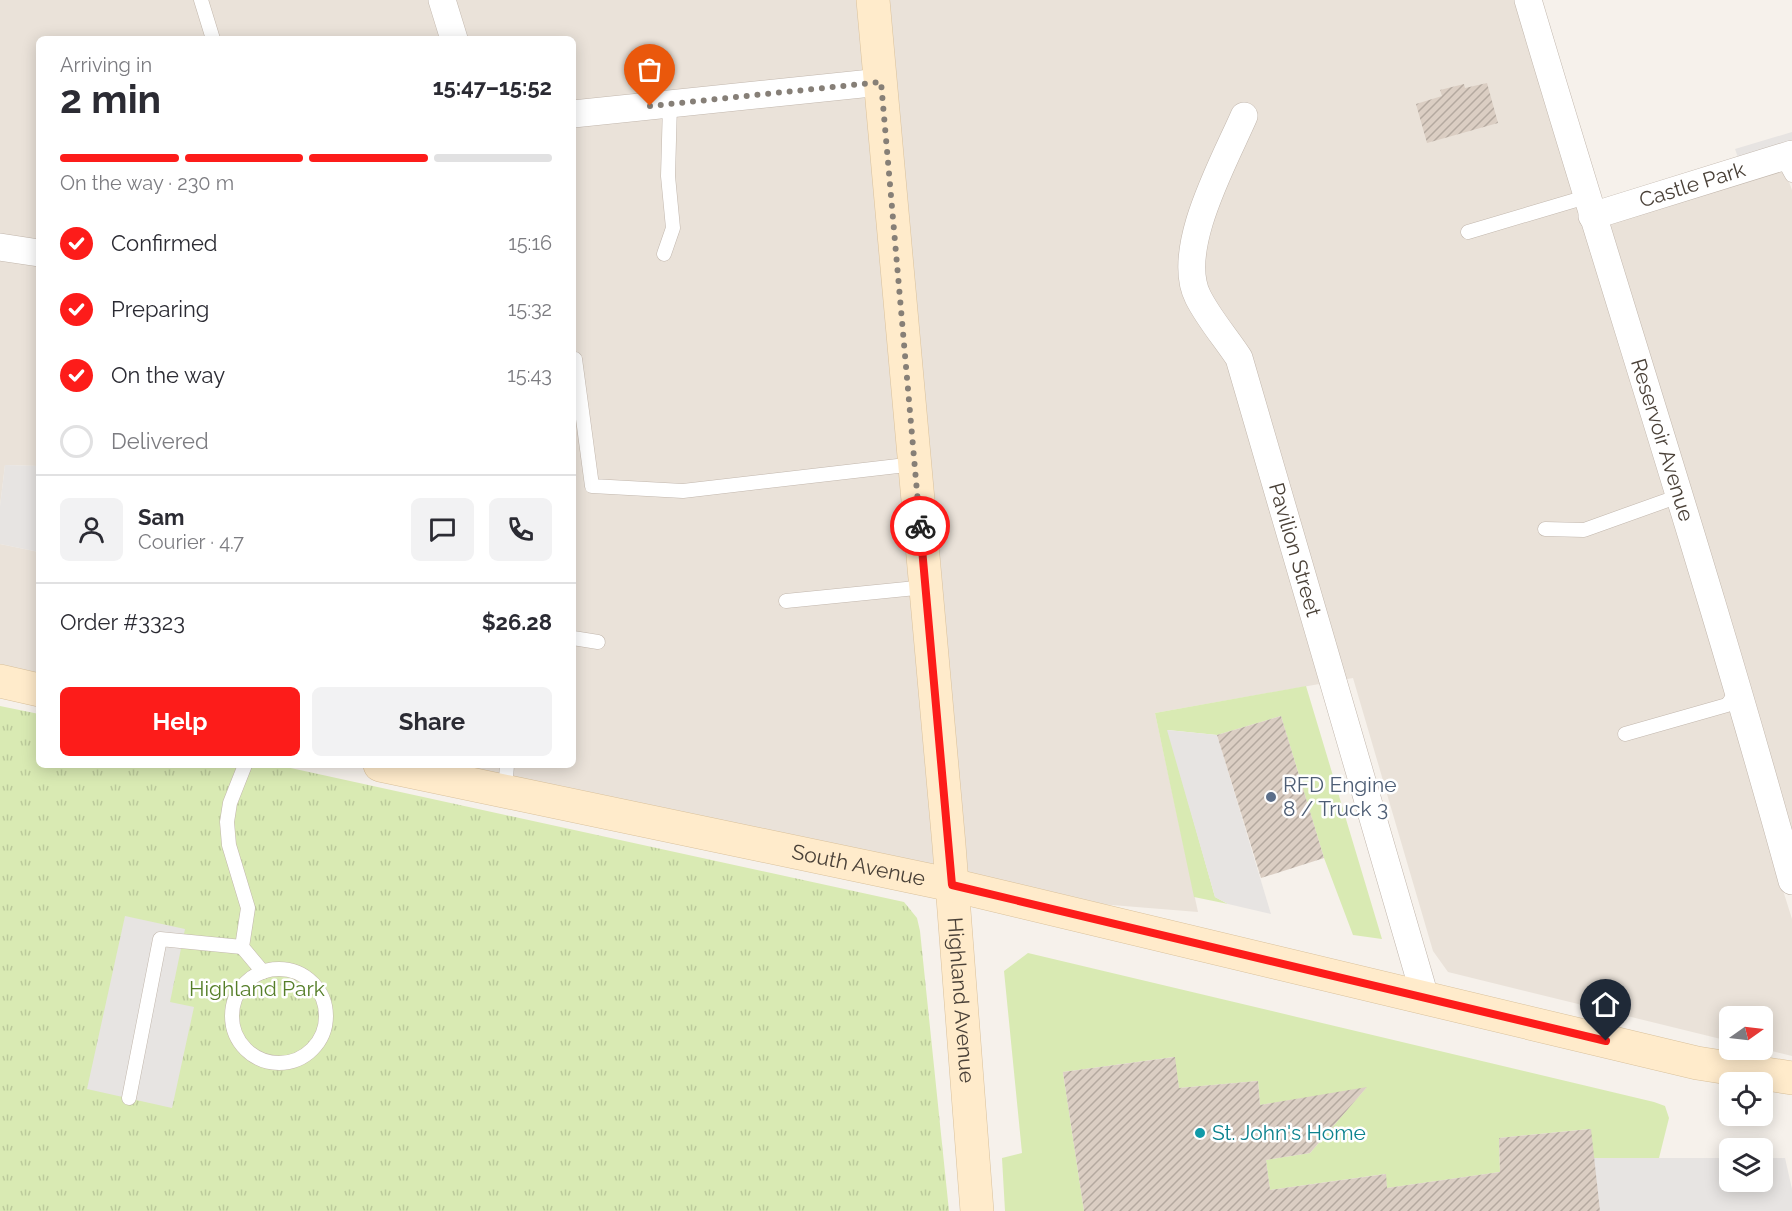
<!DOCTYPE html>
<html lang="en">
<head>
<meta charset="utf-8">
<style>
	body { margin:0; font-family:Raleway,sans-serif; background:#f2f2f3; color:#2b2b33; height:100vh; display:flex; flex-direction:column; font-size:22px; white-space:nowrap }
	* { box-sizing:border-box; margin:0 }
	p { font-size:20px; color:#7c7c81 }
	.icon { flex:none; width:33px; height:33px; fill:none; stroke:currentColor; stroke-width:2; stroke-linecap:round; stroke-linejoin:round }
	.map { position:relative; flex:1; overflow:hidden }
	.panel { position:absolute; left:36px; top:36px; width:540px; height:732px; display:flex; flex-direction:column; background:#fff; border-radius:9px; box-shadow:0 3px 15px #0003 }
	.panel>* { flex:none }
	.needle { width:39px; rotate:76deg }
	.fabs { position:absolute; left:1719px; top:1006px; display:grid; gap:12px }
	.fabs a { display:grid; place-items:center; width:54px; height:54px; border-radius:9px; background:#fff; box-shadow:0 3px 15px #0003; font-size:30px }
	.pin { position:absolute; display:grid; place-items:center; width:51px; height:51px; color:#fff; margin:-62px -26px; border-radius:50% 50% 50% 0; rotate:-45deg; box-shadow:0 0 6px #0007 }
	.pin .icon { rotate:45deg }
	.courier { position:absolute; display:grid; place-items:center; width:60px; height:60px; margin:-30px; border:4px solid #fd1c1a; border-radius:50%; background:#fff; color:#222; box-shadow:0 2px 8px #0007 }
	.head em { font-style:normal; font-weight:700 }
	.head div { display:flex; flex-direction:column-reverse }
	.head { display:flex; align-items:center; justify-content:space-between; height:102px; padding:0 24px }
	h1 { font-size:39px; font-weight:700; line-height:45px }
	.bar { display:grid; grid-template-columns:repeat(4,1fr); gap:9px 6px; align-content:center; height:72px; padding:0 24px }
	.bar i { height:8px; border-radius:4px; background:#e1e1e2 }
	.bar .selected { background:#fd1c1a }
	.bar p { grid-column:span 4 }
	.line { display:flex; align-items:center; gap:15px; padding:0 24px; border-top:2px solid #e1e1e2 }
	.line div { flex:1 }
	.round { display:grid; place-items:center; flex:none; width:63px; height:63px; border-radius:9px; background:#f2f2f3 }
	ol { padding:0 24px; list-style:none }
	li { display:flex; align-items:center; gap:18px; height:66px }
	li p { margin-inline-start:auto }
	li .icon { padding:6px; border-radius:50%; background:#fd1c1a; color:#fff; stroke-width:4 }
	li:last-child { color:#7c7c81 }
	li i { width:33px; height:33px; border:3px solid #e1e1e2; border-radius:50% }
	.primary-button { display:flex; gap:12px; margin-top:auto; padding:12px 24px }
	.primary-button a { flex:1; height:69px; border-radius:9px; background:#fd1c1a; color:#fff; font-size:24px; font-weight:700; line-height:69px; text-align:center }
	.primary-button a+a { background:#f2f2f3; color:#2b2b33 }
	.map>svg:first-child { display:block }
	.residential { fill:#eae2d9 }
	.grass { fill:#d9eab3 }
	.park { fill:url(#park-tufts) }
	.parking { fill:#e7e4e2 }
	.building { fill:url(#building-hatch) }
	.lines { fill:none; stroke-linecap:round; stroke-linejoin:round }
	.lane-casing { stroke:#c2b7ad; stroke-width:15 }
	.street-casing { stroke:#c2b7ad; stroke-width:28 }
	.secondary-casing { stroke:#d9c19c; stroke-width:34 }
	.lane { stroke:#fff; stroke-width:14 }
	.street { stroke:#fff; stroke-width:27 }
	.secondary { stroke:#ffebcb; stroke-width:33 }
	.done { stroke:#867f77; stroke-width:6; stroke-dasharray:0 10.8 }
	.route { stroke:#fd1c1a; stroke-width:8 }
	.service-dot { fill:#5c6f8a; stroke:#fff; stroke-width:2 }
	.culture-dot { fill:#0f9aa8; stroke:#fff; stroke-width:2 }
	.labels { text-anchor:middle; stroke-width:5; stroke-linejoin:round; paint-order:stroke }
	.street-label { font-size:21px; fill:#4a4138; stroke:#fff }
	.service-label { font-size:21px; fill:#4e5e75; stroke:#fff; text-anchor:start }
	.park-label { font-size:21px; fill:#557e29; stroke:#fff }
	.culture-label { font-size:21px; fill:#0d838f; stroke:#fff; text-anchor:start }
</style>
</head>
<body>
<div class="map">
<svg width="1792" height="1211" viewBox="0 0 1792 1211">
	<defs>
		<pattern id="park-tufts" width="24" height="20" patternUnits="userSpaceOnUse" patternTransform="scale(1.5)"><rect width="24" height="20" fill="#d9eab3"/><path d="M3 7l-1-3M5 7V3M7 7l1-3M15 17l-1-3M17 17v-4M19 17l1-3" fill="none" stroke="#bcca9b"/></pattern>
		<pattern id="building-hatch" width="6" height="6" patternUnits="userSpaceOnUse" patternTransform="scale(1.5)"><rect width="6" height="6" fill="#dbcec3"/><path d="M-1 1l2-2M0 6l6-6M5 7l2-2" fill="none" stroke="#b4a99f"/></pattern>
	</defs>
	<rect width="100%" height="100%" fill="#f6f1eb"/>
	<g class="residential">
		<polygon points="0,0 1528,0 1592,216 1780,157 1792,190 1792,867 1777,871 1792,919 1792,1056 1763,1049 1762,1017 1730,1017 1729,1041 1448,972 1433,951 1353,678 1155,713 1198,912 1001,896 380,765 573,765 573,39 39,39 39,466 5,465 0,506"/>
		<polygon points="0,544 39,552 39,690 0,681"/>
	</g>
	<g class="grass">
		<polygon points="1306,686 1382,939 1353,935 1324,858 1281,716 1217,735 1168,730 1215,897 1228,904 1194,897 1155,713"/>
		<polygon points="1028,953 1654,1102 1665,1106 1669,1118 1659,1158 1593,1158 1590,1129 1499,1138 1500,1172 1387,1188 1385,1174 1270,1190 1266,1160 1310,1153 1366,1088 1260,1105 1258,1081 1179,1088 1174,1057 1063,1072 1084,1211 1005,1211 1002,1158 1022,1153 1004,971"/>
	</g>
	<polygon class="park" points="0,706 39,714 39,765 277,765 904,902 917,918 920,931 949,1211 0,1211"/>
	<g class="parking">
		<polygon points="1792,132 1792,154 1742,169 1735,149"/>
		<polygon points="5,465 39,466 39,552 0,544 0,506"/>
		<polygon points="1167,730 1217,735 1271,914 1228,904 1215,897"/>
		<polygon points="125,916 185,929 170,1002 194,1007 172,1108 87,1089"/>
		<polygon points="1593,1158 1729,1158 1730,1182 1762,1182 1763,1158 1785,1158 1792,1189 1792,1211 1600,1211"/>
	</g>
	<g class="building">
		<polygon points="1487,83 1498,123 1427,143 1416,104 1442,96 1440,90 1464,84 1465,88"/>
		<polygon points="1281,716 1324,858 1261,878 1217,735"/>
		<polygon points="1175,1057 1179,1088 1258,1081 1260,1105 1367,1087 1310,1153 1266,1160 1270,1190 1386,1174 1387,1188 1500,1172 1499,1138 1591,1129 1600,1211 1084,1211 1063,1072"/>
	</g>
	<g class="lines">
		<defs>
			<g id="lane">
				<polyline points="201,0 213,39"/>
				<polyline points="1782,157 1792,175"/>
				<polyline points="1468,232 1586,197"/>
				<polyline points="664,254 673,228 668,176 670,104"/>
				<polyline points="575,359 592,486 683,491 915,464"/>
				<polyline points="1545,529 1584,530 1679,496"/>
				<polyline points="786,601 926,587"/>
				<polyline points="573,638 598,642"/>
				<polyline points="1625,734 1727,705 1737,691"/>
				<polyline points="245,765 230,803 227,822 229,845 248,908 242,947 263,972"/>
				<polyline points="505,791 507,765"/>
				<circle cx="279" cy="1016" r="47"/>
				<polyline points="129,1098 160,939 242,947"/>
			</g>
			<g id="street">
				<polyline points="442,0 454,39"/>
				<path id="s1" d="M1528 0C1615 294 1711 585 1792 881"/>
				<polyline points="573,114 881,82"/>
				<path id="s2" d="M1244 116C1225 160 1174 250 1198 297 1209 319 1226 338 1239 358L1425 997"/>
				<path id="s3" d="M1592 216 1792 154"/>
				<polyline points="0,247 39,253"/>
			</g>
			<g id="secondary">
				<path id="s4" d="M873 0 949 845 977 1211"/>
				<polyline points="0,681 39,690"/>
				<path id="s5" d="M380 765 952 885 1697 1063 1792 1078"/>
			</g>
		</defs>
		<use href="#lane" class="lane-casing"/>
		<use href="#street" class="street-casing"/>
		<use href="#secondary" class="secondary-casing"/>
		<use href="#lane" class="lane"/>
		<use href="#street" class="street"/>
		<use href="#secondary" class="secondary"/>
	</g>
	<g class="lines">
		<polyline class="done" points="650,106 881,82 920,526"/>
		<polyline class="route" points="920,526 952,885 1606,1041"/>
	</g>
	<circle class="service-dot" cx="1271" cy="797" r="6"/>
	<circle class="culture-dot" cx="1200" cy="1133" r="6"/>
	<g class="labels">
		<g class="street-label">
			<text dy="7" stroke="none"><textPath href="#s3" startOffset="105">Castle Park</textPath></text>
			<text dy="7" stroke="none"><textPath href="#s1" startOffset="460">Reservoir Avenue</textPath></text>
			<text dy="7" stroke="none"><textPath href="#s2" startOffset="465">Pavilion Street</textPath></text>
			<text dy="7" stroke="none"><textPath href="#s5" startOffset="489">South Avenue</textPath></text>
			<text dy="7" stroke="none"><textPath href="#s4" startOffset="1004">Highland Avenue</textPath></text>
		</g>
		<g class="service-label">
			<text x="1283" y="792">RFD Engine<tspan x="1283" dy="24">8 / Truck 3</tspan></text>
		</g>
		<g class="park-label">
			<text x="257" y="996">Highland Park</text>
		</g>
		<g class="culture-label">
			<text x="1212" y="1140">St. John's Home</text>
		</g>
	</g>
</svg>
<div class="fabs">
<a><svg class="needle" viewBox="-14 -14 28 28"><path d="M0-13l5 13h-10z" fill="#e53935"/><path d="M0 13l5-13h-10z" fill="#7c7c81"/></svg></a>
<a><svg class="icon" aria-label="locate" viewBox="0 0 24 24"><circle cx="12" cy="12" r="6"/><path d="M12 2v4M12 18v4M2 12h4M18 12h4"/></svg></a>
<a><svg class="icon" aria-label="layers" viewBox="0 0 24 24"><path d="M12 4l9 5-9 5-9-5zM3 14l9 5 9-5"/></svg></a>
</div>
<div class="pin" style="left:650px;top:106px;background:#ea580c"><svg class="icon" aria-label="bag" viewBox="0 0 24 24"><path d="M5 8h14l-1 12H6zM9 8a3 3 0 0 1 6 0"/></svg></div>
<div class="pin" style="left:1606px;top:1041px;background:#1f2937"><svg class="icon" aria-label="home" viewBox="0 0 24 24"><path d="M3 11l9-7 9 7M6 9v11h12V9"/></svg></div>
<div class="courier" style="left:920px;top:526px"><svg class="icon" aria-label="bike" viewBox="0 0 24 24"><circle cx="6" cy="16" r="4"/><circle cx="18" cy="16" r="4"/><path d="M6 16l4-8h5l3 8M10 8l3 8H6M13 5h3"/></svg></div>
<section class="panel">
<div class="head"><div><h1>2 min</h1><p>Arriving in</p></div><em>15:47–15:52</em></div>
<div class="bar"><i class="selected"></i><i class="selected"></i><i class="selected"></i><i></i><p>On the way · 230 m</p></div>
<ol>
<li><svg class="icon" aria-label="check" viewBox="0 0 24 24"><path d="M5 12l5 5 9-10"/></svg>Confirmed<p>15:16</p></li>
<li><svg class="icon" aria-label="check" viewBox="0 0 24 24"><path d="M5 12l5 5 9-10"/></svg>Preparing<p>15:32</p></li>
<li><svg class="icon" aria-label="check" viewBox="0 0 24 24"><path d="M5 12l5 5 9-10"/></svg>On the way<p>15:43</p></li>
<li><i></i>Delivered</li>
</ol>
<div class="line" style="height:108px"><a class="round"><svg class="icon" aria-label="person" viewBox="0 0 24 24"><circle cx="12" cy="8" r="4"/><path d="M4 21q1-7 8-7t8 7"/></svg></a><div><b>Sam</b><p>Courier · 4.7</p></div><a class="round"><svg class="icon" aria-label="chat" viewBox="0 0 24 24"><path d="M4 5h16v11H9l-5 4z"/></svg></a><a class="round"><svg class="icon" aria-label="phone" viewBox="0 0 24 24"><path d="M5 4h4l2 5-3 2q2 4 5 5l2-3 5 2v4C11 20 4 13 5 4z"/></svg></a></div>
<div class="line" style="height:78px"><div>Order #3323</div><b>$26.28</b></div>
<div class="primary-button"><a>Help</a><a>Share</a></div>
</section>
</div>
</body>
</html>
